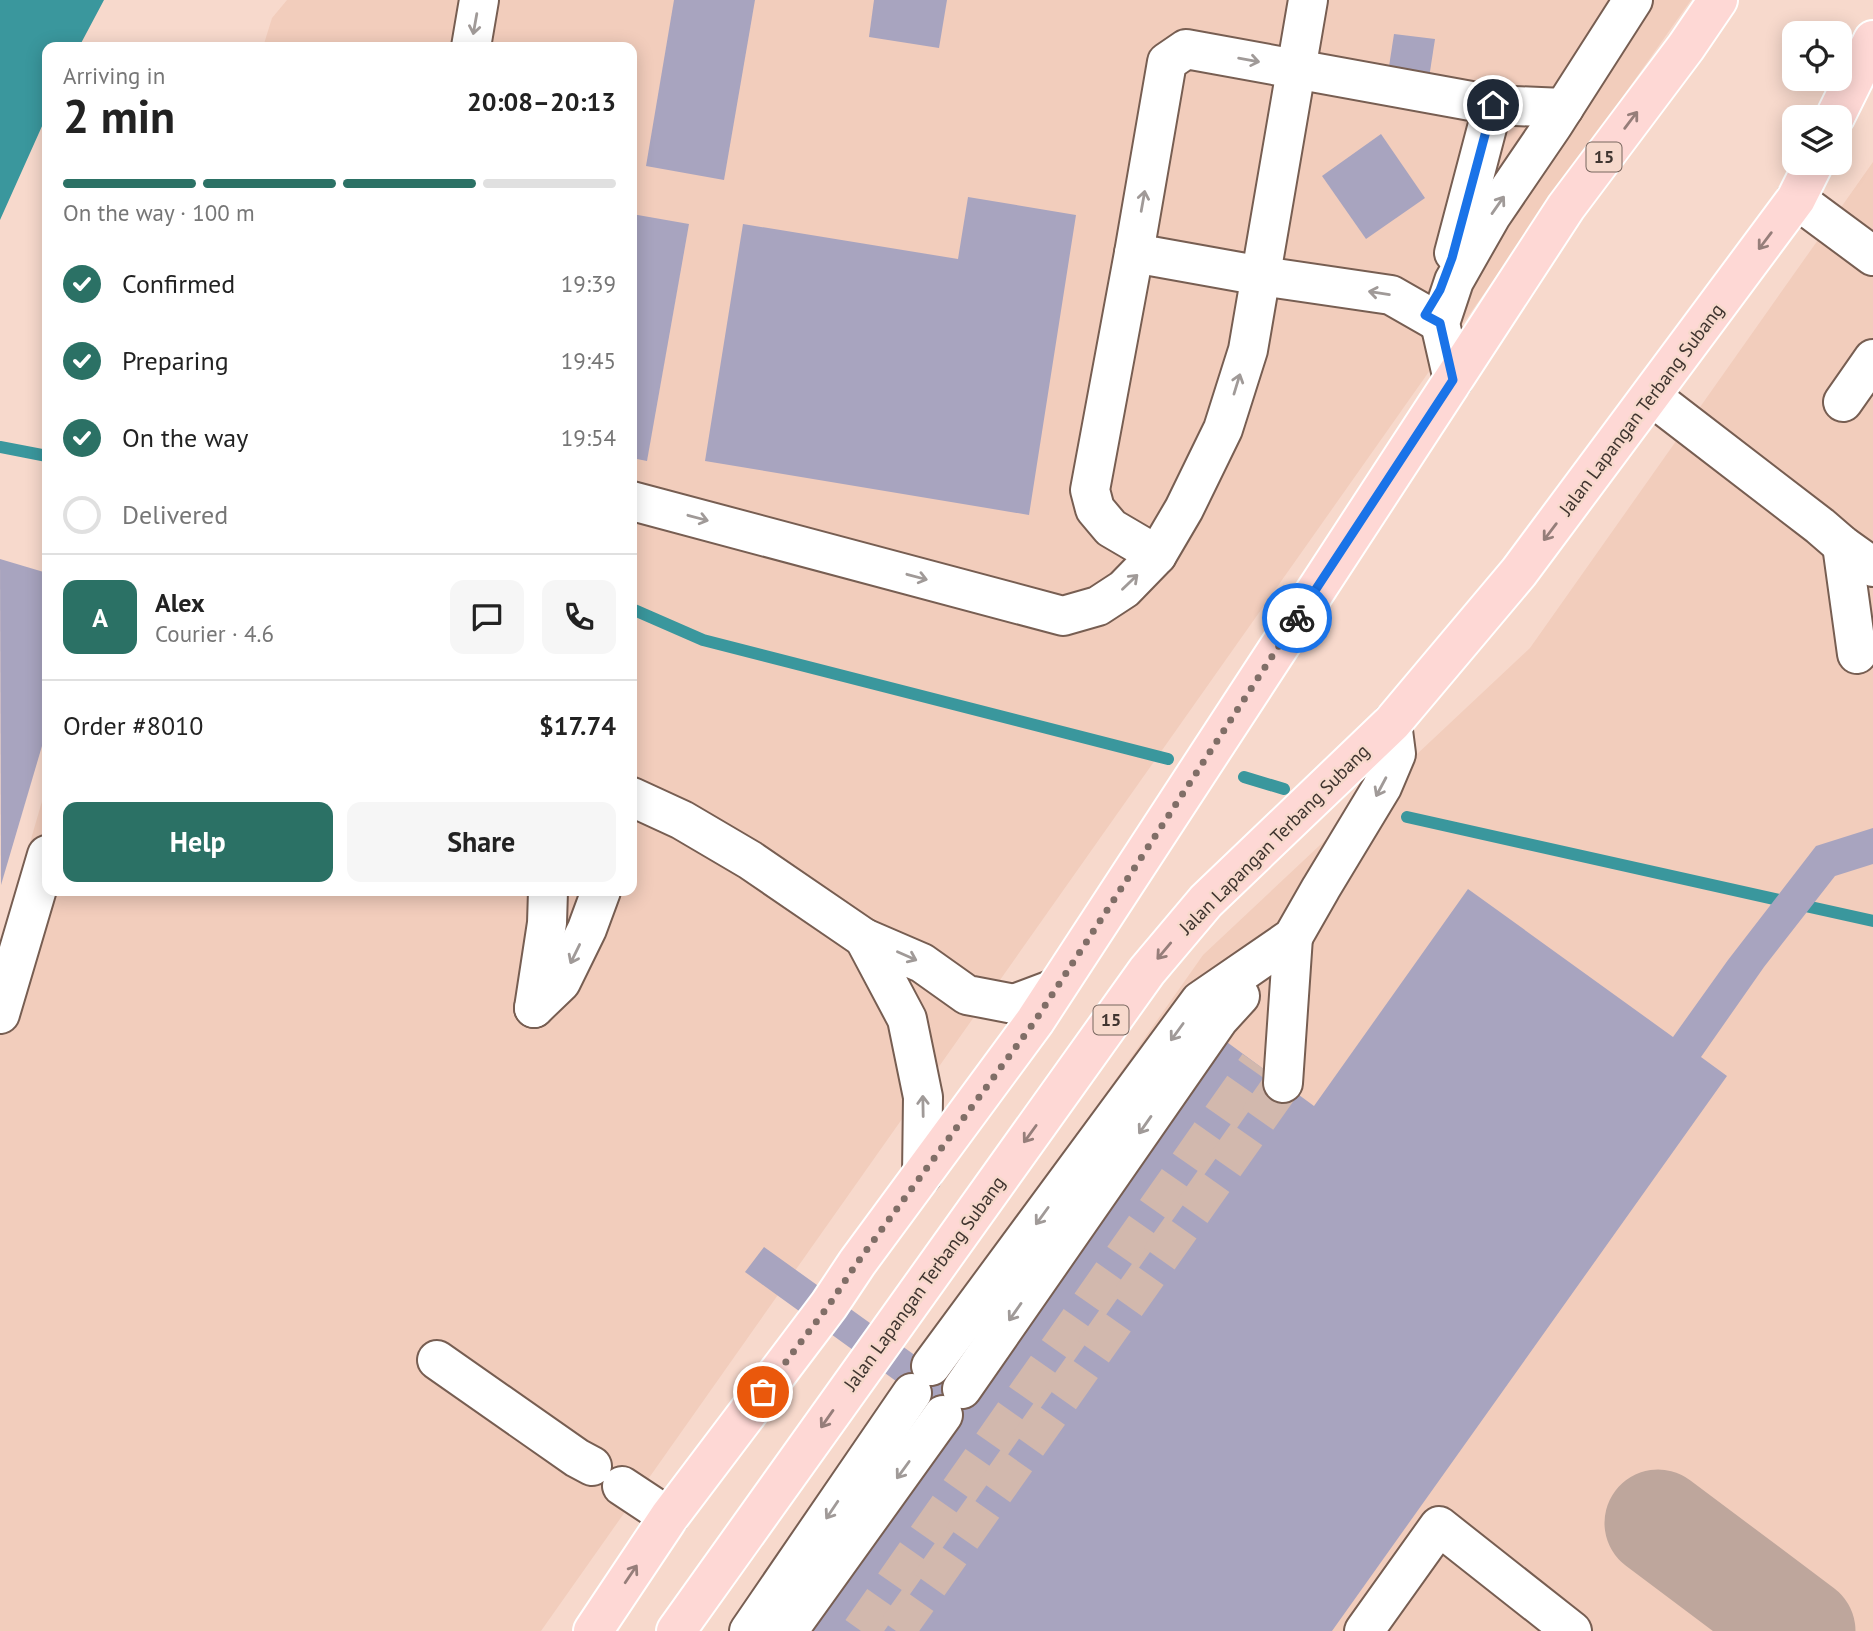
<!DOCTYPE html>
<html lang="en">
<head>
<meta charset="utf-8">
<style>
	body { margin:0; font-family:"PT Sans",sans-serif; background:#f6f6f6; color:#222; height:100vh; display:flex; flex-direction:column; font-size:26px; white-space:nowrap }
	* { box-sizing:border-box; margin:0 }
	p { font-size:23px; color:#767676 }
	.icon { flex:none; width:38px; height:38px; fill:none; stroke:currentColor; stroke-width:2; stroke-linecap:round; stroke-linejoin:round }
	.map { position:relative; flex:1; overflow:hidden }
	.drawer { position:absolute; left:42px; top:42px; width:595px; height:854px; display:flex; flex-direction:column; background:#fff; border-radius:14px; box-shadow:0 4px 18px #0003 }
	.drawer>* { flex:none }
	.fabs { position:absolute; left:1782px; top:21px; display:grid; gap:14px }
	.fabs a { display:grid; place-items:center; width:70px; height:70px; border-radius:14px; background:#fff; box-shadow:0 4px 18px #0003; font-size:35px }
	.pin { position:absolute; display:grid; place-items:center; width:60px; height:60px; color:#fff; margin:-30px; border:4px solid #fff; border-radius:50%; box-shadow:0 2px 7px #0007 }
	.courier { position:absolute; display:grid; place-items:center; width:70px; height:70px; margin:-35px; border:5px solid #1a73e8; border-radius:50%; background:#fff; color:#222; box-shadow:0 2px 9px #0007 }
	.summary em { font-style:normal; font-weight:800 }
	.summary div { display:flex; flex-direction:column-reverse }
	.summary { display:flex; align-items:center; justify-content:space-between; height:119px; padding:0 21px }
	h1 { font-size:46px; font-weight:800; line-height:52px }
	.bar { display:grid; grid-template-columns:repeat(4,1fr); gap:10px 7px; align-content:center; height:84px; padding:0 21px }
	.bar i { height:9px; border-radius:5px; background:#e0e0e0 }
	.bar .on { background:#2b7165 }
	.bar p { grid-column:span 4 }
	.line { display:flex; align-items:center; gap:18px; padding:0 21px; border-top:2px solid #e0e0e0 }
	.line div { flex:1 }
	.round { display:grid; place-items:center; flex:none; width:74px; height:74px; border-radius:14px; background:#f6f6f6 }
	ol { padding:0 21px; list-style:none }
	li { display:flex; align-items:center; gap:21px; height:77px }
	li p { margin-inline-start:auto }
	li .icon { padding:7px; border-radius:50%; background:#2b7165; color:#fff; stroke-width:4 }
	li:last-child { color:#767676 }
	li i { width:38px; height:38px; border:4px solid #e0e0e0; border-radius:50% }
	.primary-button { display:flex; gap:14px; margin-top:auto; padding:14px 21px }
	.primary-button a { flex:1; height:80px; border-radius:14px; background:#2b7165; color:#fff; font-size:28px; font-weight:800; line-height:80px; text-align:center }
	.primary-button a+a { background:#f6f6f6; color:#222 }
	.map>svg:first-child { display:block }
	.built { fill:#f2cdbc }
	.water { fill:#3a979d }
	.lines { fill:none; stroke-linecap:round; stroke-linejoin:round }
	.stream { stroke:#3a979d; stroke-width:12 }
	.taxiway { stroke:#bea69c; stroke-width:107 }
	.building { fill:#a8a4bf }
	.minor-tunnel { stroke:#d2b8ad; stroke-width:38; stroke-dasharray:38 19; stroke-linecap:butt }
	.minor-casing { stroke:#775e52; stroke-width:42 }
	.major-casing { stroke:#fff; stroke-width:42 }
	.minor { stroke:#fff; stroke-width:38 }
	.major { stroke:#fed8d5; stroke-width:38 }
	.oneway { stroke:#a09a98 }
	.oneway2 { stroke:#967e7a }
	.done { stroke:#806e67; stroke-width:7; stroke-dasharray:0 12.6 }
	.route { stroke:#1a73e8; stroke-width:9 }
	.labels { text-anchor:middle; stroke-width:5; stroke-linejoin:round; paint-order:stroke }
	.shield { fill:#f7d9cc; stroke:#77665f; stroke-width:2 }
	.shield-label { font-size:18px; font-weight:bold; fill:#403530 }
	.street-label { font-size:19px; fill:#403530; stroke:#f7d9cc }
</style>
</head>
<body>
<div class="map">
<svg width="1873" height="1631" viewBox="0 0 1873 1631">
	<rect width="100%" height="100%" fill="#f7d9cc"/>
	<g class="built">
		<polygon points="287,0 1691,0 541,1631 0,1631 0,946 47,784 47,891 632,891 632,47 263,47 272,18"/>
		<polygon points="1873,162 1873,1631 728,1631 1203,955 1530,648"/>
	</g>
	<polygon class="water" points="0,0 104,0 79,47 47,47 47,115 0,220"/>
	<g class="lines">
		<g class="stream">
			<polyline points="0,447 47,456"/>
			<polyline points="632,609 703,640 1168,759"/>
			<polyline points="1244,777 1284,789"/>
			<polyline points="1407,817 1873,921"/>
		</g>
		<polyline class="taxiway" points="1658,1523 1802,1631"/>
	</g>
	<g class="building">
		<polygon points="674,0 755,0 724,180 646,166"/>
		<polygon points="874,0 947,0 939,48 869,37"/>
		<polygon points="1394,34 1435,39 1429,78 1388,73"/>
		<polygon points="1381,134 1425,198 1366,239 1322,176"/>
		<polygon points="968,197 1076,215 1029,515 705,461 743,224 958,259"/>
		<polygon points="632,214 689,224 647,461 632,458"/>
		<polygon points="0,559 47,573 47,729 1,885"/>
		<polygon points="1873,828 1873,864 1835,876 1764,967 1701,1057 1727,1076 1332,1631 789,1631 943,1415 745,1272 764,1247 962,1389 1216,1034 1314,1106 1468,889 1673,1037 1728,960 1816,846"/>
	</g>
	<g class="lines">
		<g class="minor-tunnel">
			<polyline points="861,1631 1258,1065"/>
			<polyline points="896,1631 1283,1083"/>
		</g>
		<defs>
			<g id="minor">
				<polyline points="471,47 479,0"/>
				<polyline points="1796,199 1873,256"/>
				<polyline points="1134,253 1090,490 1095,509 1111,528 1157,555"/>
				<polyline points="1454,253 1493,105"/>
				<polyline points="1440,323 1391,295 1262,276 1134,253 1167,62 1186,49 1493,105 1564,108"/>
				<polyline points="1453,380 1440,323 1454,281 1491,216 1553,125 1633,0"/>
				<polyline points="1651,396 1820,526 1842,545 1873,567"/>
				<polyline points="1843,402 1873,359"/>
				<polyline points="632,501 1063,616 1098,606 1124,589 1157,555 1184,509 1223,429 1248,350 1308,0"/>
				<polyline points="1842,545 1857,654"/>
				<polyline points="632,797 682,820 750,860 864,938"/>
				<polyline points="534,1008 561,982 587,929 601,891"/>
				<polyline points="534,1008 547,923 548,891"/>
				<polyline points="0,1014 47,855"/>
				<polyline points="1283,1083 1293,937"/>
				<polyline points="922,1175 923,1097 907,1019 864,938 922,963 967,995 1014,1004 1054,989"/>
				<polyline points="437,1360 577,1458 592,1466"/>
				<polyline points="931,1366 1200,1001 1293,937 1321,888 1382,787 1396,754 1392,723"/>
				<polyline points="962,1389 1219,1019 1240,996"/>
				<polyline points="622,1486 669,1517"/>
				<polyline points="749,1631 912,1393"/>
				<polyline points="788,1631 943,1415"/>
				<polyline points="1364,1631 1439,1526 1572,1631"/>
			</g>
			<g id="major">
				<polyline points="1835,117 1873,40"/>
				<polyline points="593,1631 669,1517 829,1305 857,1263 1035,1021 1566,207 1686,47 1718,0"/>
				<polyline points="676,1631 1147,971 1206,901 1392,723 1519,572 1796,199 1814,163"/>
			</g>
		</defs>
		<use href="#minor" class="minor-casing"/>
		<use href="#major" class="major-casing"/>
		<use href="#minor" class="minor"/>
		<use href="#major" class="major"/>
	</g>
	<defs><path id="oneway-shaft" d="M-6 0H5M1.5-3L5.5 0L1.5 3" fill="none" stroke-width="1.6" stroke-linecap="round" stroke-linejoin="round" transform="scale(1.75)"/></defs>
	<g class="oneway">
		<use href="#oneway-shaft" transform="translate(475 24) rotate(100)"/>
		<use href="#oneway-shaft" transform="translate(1249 60) rotate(10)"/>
		<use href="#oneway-shaft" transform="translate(1143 201) rotate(-80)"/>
		<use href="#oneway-shaft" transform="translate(1498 205) rotate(-55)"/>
		<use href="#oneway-shaft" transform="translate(1379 293) rotate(-171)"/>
		<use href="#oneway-shaft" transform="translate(1237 384) rotate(-73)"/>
		<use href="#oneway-shaft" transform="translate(698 518) rotate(15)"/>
		<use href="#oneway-shaft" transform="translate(917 577) rotate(15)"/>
		<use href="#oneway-shaft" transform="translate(1130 582) rotate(-44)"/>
		<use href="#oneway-shaft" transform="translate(1381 787) rotate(118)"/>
		<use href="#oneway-shaft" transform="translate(575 954) rotate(116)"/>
		<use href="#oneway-shaft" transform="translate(907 956) rotate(24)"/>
		<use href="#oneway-shaft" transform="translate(1177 1032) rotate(126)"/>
		<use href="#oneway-shaft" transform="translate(923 1106) rotate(-91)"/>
		<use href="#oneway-shaft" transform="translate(1145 1125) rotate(125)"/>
		<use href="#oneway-shaft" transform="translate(1042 1216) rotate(126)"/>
		<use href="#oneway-shaft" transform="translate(1015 1312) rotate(125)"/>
		<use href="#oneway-shaft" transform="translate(903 1470) rotate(126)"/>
		<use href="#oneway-shaft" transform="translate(832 1510) rotate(124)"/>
	</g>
	<g class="oneway2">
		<use href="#oneway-shaft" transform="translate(1631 120) rotate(-53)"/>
		<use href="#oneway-shaft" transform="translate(1765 241) rotate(127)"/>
		<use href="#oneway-shaft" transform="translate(1550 532) rotate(127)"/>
		<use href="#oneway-shaft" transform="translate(1164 951) rotate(130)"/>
		<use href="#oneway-shaft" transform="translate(1030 1134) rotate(126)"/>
		<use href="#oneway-shaft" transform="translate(827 1419) rotate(125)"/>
		<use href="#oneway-shaft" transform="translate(631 1574) rotate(-56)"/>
	</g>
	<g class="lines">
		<polyline class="done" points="763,1392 829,1305 857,1263 1035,1021 1297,618"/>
		<polyline class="route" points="1297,618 1453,380 1440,323 1425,315 1440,290 1452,258 1493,105"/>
	</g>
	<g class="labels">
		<g class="shield">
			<rect x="1586.5" y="142.5" width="35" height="29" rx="5"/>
			<rect x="1093.5" y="1005.5" width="35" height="29" rx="5"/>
		</g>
		<g class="shield-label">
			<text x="1604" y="163">15</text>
			<text x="1111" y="1026">15</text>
		</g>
		<g class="street-label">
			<text transform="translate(1641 409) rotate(-53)" y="7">Jalan Lapangan Terbang Subang</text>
			<text transform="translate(1274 839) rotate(-45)" y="7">Jalan Lapangan Terbang Subang</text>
			<text transform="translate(924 1283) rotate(-54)" y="7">Jalan Lapangan Terbang Subang</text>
		</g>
	</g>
</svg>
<div class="fabs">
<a><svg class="icon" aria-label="locate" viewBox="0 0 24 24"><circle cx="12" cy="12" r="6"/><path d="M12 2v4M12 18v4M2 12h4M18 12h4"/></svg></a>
<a><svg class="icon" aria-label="layers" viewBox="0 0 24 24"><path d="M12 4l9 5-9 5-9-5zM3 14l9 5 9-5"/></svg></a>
</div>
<div class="pin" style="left:763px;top:1392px;background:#ea580c"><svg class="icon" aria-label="bag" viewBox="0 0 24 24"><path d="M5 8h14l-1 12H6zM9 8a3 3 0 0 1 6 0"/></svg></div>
<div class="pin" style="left:1493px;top:105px;background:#1f2937"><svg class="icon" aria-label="home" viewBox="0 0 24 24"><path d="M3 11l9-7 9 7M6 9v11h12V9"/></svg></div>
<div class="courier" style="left:1297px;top:618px"><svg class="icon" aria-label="bike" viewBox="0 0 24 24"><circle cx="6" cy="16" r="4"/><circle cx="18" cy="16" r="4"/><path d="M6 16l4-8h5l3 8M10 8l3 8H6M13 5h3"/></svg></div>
<section class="drawer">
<div class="summary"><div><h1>2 min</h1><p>Arriving in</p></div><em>20:08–20:13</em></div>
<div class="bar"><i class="on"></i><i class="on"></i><i class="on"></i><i></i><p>On the way · 100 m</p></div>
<ol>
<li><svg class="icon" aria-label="check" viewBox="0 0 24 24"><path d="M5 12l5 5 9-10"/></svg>Confirmed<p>19:39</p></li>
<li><svg class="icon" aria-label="check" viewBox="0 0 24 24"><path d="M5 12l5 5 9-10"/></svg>Preparing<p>19:45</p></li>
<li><svg class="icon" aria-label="check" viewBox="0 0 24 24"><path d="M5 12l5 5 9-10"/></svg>On the way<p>19:54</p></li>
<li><i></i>Delivered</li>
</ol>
<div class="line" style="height:126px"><b class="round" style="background:#2b7165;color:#fff">A</b><div><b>Alex</b><p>Courier · 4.6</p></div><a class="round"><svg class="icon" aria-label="chat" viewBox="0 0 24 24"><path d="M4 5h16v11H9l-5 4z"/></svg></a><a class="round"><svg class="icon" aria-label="phone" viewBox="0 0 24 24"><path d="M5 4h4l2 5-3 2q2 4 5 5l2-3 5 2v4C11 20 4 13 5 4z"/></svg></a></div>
<div class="line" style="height:91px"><div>Order #8010</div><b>$17.74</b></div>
<div class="primary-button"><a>Help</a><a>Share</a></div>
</section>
</div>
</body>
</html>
